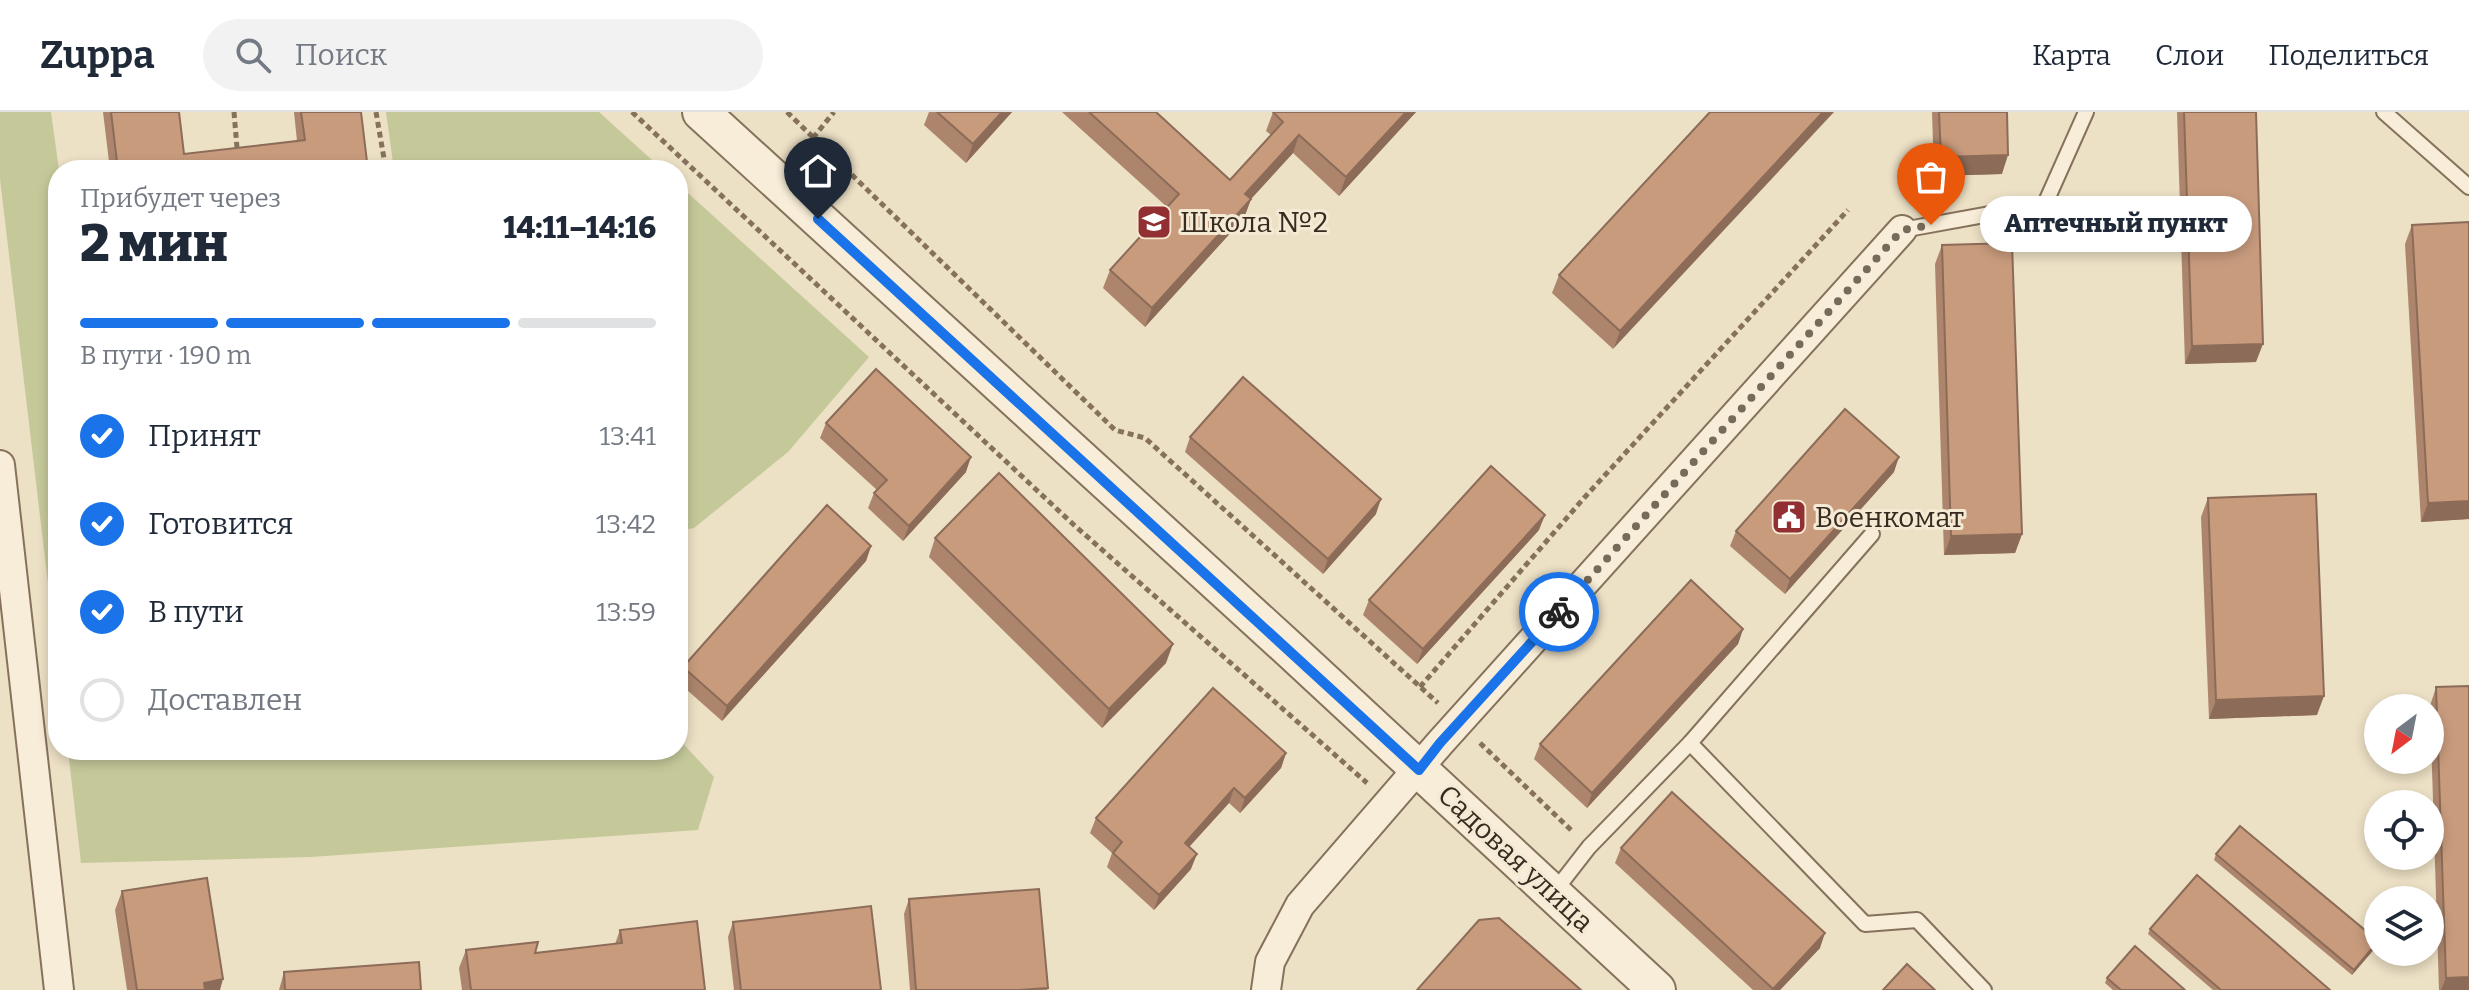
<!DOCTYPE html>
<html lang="ru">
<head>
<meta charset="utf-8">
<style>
	body { margin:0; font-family:Bitter,serif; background:#f2f2f3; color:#1f2937; height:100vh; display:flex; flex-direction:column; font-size:30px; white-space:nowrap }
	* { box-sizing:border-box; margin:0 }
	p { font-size:26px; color:#747a83 }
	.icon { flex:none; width:44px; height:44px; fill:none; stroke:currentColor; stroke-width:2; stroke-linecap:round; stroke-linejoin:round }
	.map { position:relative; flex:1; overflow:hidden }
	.panel { position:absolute; left:48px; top:48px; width:640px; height:600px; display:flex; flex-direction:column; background:#fff; border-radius:32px; box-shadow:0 4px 12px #0003 }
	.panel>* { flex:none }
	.needle { width:52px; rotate:212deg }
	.buttons { position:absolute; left:2364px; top:582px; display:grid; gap:16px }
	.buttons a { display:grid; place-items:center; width:80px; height:80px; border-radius:50%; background:#fff; box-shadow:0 4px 12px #0003; font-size:40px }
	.pin { position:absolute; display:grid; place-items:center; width:68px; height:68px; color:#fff; margin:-82px -34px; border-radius:50% 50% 50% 0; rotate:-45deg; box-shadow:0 0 8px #0007 }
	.pin .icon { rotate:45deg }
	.courier { position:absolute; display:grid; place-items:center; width:80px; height:80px; margin:-40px; border:6px solid #1a73e8; border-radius:50%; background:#fff; color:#222; box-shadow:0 2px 10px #0007 }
	.bubble { position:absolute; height:56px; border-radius:28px; background:#fff; box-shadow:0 4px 12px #0003; font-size:26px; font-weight:800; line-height:56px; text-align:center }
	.summary em { font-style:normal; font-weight:800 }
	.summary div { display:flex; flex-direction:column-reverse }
	.summary { display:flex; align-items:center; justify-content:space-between; height:136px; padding:0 32px }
	h1 { font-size:52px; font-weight:800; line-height:60px }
	.bar { display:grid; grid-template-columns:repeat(4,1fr); gap:12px 8px; align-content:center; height:96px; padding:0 32px }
	.bar i { height:10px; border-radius:6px; background:#e0e1e3 }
	.bar .selected { background:#1a73e8 }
	.bar p { grid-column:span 4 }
	ol { padding:0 32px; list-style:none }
	li { display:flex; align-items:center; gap:24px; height:88px }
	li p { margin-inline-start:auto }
	li .icon { padding:8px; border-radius:50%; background:#1a73e8; color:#fff; stroke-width:4 }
	li:last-child { color:#747a83 }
	li i { width:44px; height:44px; border:4px solid #e0e1e3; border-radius:50% }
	header { display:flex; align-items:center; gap:48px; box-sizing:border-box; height:112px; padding:0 40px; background:#fff; border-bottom:2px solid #e0e1e3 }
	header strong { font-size:38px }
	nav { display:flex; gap:44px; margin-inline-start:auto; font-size:28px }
	.search { width:560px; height:72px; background:#f2f2f3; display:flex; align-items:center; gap:20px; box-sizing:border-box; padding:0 28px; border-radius:44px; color:#747a83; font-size:30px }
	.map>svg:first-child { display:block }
	.green { fill:#c5c99a }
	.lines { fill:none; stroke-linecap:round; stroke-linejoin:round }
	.service-casing { stroke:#86725c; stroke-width:18 }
	.minor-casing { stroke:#86725c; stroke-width:32 }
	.tertiary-casing { stroke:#86725c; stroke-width:40 }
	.path { stroke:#86725c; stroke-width:5; stroke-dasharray:6 4; stroke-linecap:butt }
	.service { stroke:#f7edd8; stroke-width:14 }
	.minor { stroke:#f7edd8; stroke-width:28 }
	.tertiary { stroke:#f7edd8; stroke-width:36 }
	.wall { fill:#ac856c }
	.shaded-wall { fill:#8c6c58 }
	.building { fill:#c89b7d; stroke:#8c6c58; stroke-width:2 }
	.done { stroke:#766a59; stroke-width:8; stroke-dasharray:0 14.4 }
	.route { stroke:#1a73e8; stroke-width:10 }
	.labels { text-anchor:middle; stroke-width:6; stroke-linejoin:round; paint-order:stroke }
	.poi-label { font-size:28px; fill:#372a1f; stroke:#f4ead4; text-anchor:start }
	.street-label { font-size:28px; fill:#372a1f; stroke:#f4ead4 }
</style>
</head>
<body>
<header>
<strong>Zuppa</strong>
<div class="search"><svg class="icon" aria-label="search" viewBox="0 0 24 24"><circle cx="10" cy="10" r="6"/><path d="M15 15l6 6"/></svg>Поиск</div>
<nav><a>Карта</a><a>Слои</a><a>Поделиться</a></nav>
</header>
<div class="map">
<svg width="2469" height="878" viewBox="0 0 2469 878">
	<rect width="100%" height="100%" fill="#ece0c5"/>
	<g class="green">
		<polygon points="0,0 51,0 59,58 58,556 0,67"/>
		<polygon points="386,0 599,0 663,58 394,58"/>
		<polygon points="678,72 869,245 788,340 694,416 678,419"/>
		<polygon points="678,626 714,665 698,718 311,745 81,751 68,638 678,638"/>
	</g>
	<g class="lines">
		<defs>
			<g id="service">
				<polyline points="2384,0 2469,75"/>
				<polyline points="1902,118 2045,92 2086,0"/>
				<polyline points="1690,631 1865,812 1917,808 1984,878"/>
				<polyline points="1554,780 1589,735 1690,631 1872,422"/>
			</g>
			<g id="minor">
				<polyline points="0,353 59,878"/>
				<polyline points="1266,878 1270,850 1300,793 1440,631 1902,118"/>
			</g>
			<polyline id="tertiary" points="701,0 1287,535 1657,878"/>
		</defs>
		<use href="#service" class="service-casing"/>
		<use href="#minor" class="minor-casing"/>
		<use href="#tertiary" class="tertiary-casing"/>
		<g class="path">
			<polyline points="234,0 237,36"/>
			<polyline points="376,0 386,58"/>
			<polyline points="632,0 1074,413 1367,671"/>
			<polyline points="787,0 1115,318 1145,326 1438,591"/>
			<polyline points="813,26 834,0"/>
			<polyline points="1420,575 1584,386 1848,98"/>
			<polyline points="1480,631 1571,718"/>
		</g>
		<use href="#service" class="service"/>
		<use href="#minor" class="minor"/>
		<use href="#tertiary" class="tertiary"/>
	</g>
	<g class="wall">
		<polygon points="103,0 179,0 184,42 297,29 294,0 361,0 368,58 110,58"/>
		<polygon points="929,0 1012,0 966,51 924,13"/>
		<polygon points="1062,0 1156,0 1230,68 1271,23 1266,19 1273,0 1416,0 1339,84 1293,41 1251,87 1244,106 1145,215 1103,176 1110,158 1167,95"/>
		<polygon points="1710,0 1613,237 1552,181 1559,163"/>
		<polygon points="1932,0 2007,0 2002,62 1934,64"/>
		<polygon points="2177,0 2256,0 2256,250 2185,252"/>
		<polygon points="2412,113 2469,407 2421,410 2405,132"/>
		<polygon points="1942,133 2022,422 2015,441 1944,443 1935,152"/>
		<polygon points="826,311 966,360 903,429 868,396 874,381 877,378 820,326"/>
		<polygon points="1190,325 1376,402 1323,462 1185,340"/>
		<polygon points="1894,360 1785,482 1730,434 1736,419"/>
		<polygon points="2208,386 2317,603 2209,607 2201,405"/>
		<polygon points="1539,418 1417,552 1363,503 1369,488"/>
		<polygon points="935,426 1166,551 1102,616 929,445"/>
		<polygon points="871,434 866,449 722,609 678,570 683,555"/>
		<polygon points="1743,517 1738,532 1587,696 1534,647 1540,632"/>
		<polygon points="2436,575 2469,878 2439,878 2430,594"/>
		<polygon points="1286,641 1281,656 1240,701 1229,691 1189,735 1191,757 1154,798 1107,755 1112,741 1090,721 1096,706"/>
		<polygon points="1621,736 1820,836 1780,878 1753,878 1615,751"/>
		<polygon points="2216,742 2376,835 2352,863 2214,748"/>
		<polygon points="122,779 220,878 127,878 115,798"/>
		<polygon points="909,787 1048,876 1047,878 910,878 904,802"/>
		<polygon points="733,810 881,878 734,878 728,825"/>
		<polygon points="2150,817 2330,878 2213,878 2148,822"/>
		<polygon points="620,818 705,878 462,878 459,856 466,838 535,841 615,832"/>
		<polygon points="284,860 421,878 279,878"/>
		<polygon points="2107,866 2185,878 2113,878 2105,871"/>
	</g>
	<g class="shaded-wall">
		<polygon points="1002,0 1012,0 966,51 973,32"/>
		<polygon points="1406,0 1416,0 1339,84 1346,65"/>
		<polygon points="1823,0 1834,0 1613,237 1620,219"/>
		<polygon points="1299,23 1293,41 1238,101 1245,82"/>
		<polygon points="2008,43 2002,62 1934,64 1941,45"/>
		<polygon points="1251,87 1244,106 1145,215 1152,196"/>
		<polygon points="2263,232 2256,250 2185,252 2192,234"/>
		<polygon points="971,345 966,360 903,429 909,414"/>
		<polygon points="1899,345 1894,360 1785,482 1790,467"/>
		<polygon points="1381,387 1376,402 1323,462 1328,447"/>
		<polygon points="2469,389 2469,407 2421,410 2428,391"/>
		<polygon points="1545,403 1539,418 1417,552 1423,537"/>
		<polygon points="2022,422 2015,441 1944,443 1951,424"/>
		<polygon points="871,434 866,449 722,609 727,594"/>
		<polygon points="1743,517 1738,532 1587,696 1592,681"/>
		<polygon points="1173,532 1166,551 1102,616 1109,597"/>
		<polygon points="2324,584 2317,603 2209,607 2216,588"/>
		<polygon points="1286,641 1281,656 1240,701 1245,686"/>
		<polygon points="1234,676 1229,691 1179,746 1185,731"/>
		<polygon points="1197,742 1191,757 1154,798 1159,783"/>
		<polygon points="1825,821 1820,836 1780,878 1773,878"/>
		<polygon points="2378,829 2376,835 2352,863 2354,858"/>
		<polygon points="2469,865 2469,878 2441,878 2446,866"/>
		<polygon points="223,867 220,878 201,878 204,871"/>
	</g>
	<g class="building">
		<polygon points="111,0 179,0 184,42 305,28 301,0 361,0 368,58 118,58"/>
		<polygon points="937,0 1002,0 973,32"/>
		<polygon points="1089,0 1156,0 1230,68 1283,10 1273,0 1406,0 1346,65 1299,23 1245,82 1251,87 1152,196 1110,158 1179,82"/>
		<polygon points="1710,0 1823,0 1620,219 1559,163"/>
		<polygon points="1939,0 2007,0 2008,43 1941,45"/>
		<polygon points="2184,0 2256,0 2263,232 2192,234"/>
		<polygon points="2469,110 2469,389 2428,391 2412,113"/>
		<polygon points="2012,131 2022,422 1951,424 1942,133"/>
		<polygon points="876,257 971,345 909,414 874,381 887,368 826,311"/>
		<polygon points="1243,265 1381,387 1328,447 1190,325"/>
		<polygon points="1845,297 1899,345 1790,467 1736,419"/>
		<polygon points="1491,354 1545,403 1423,537 1369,488"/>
		<polygon points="999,361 1173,532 1109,597 935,426"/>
		<polygon points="2316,382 2324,584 2216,588 2208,386"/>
		<polygon points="827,393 871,434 727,594 683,555"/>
		<polygon points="1691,468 1743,517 1592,681 1540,632"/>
		<polygon points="2469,574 2469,865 2446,866 2436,575"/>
		<polygon points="1213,576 1286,641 1245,686 1234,676 1185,731 1197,742 1159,783 1113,741 1122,730 1096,706"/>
		<polygon points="1672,680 1825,821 1773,877 1621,736"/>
		<polygon points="2240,714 2378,829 2354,858 2216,742"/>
		<polygon points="2197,763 2330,878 2221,878 2150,817"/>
		<polygon points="207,766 223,867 204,871 205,878 137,878 122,779"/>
		<polygon points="1039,777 1048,876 1019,878 916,878 909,787"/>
		<polygon points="871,794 881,878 741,878 733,810"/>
		<polygon points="1499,806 1581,878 1417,878 1479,808"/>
		<polygon points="697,809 705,878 471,878 466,838 538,830 535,841 622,831 620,818"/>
		<polygon points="2135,834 2185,878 2121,878 2107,866"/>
		<polygon points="419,850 421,878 285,878 284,860"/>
		<polygon points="1907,852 1935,878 1883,878"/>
	</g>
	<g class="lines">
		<polyline class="done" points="1559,500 1902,118 1931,113"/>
		<polyline class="route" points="818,107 1419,658 1440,631 1559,500"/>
	</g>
	<defs>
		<symbol id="school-square" viewBox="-11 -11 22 22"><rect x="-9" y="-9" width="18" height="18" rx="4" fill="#922f32" stroke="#f4ead4"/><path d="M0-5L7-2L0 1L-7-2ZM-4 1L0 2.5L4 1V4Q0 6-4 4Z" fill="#fff"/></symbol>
		<symbol id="civic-square" viewBox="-11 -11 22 22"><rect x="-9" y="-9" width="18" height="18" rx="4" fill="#922f32" stroke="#f4ead4"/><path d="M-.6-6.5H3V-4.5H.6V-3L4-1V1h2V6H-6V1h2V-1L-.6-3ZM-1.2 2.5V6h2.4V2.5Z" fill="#fff"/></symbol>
	</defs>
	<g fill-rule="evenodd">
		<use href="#school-square" x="1134" y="90" width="40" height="40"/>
		<use href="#civic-square" x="1769" y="385" width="40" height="40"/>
	</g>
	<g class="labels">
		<g class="poi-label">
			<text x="1180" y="120">Школа №2</text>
			<text x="1815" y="415">Военкомат</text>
		</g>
		<g class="street-label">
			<text transform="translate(1516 746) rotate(43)" y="10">Садовая улица</text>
		</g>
	</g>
</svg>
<div class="buttons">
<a><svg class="needle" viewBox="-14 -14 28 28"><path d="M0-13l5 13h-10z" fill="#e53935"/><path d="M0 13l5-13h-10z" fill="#747a83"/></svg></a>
<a><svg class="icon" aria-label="locate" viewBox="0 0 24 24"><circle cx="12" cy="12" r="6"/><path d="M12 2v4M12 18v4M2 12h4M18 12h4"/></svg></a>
<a><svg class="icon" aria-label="layers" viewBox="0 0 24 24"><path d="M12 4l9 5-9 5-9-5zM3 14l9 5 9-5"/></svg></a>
</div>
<div class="pin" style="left:1931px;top:113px;background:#ea580c"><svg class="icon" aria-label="bag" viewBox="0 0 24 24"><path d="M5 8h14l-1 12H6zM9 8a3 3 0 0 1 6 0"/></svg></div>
<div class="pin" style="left:818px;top:107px;background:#1f2937"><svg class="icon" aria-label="home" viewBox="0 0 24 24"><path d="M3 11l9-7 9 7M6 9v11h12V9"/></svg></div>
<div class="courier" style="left:1559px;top:500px"><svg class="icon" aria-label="bike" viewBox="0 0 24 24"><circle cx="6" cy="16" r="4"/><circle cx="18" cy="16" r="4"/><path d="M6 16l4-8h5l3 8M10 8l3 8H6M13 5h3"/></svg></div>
<div class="bubble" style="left:1980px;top:84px;width:272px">Аптечный пункт</div>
<section class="panel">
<div class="summary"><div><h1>2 мин</h1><p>Прибудет через</p></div><em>14:11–14:16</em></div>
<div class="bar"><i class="selected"></i><i class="selected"></i><i class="selected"></i><i></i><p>В пути · 190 m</p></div>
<ol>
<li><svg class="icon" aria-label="check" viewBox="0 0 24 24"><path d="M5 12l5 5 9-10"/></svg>Принят<p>13:41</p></li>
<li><svg class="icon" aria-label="check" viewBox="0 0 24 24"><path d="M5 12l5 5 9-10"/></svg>Готовится<p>13:42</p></li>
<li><svg class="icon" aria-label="check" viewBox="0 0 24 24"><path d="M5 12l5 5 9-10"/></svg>В пути<p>13:59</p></li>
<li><i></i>Доставлен</li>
</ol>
</section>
</div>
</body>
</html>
